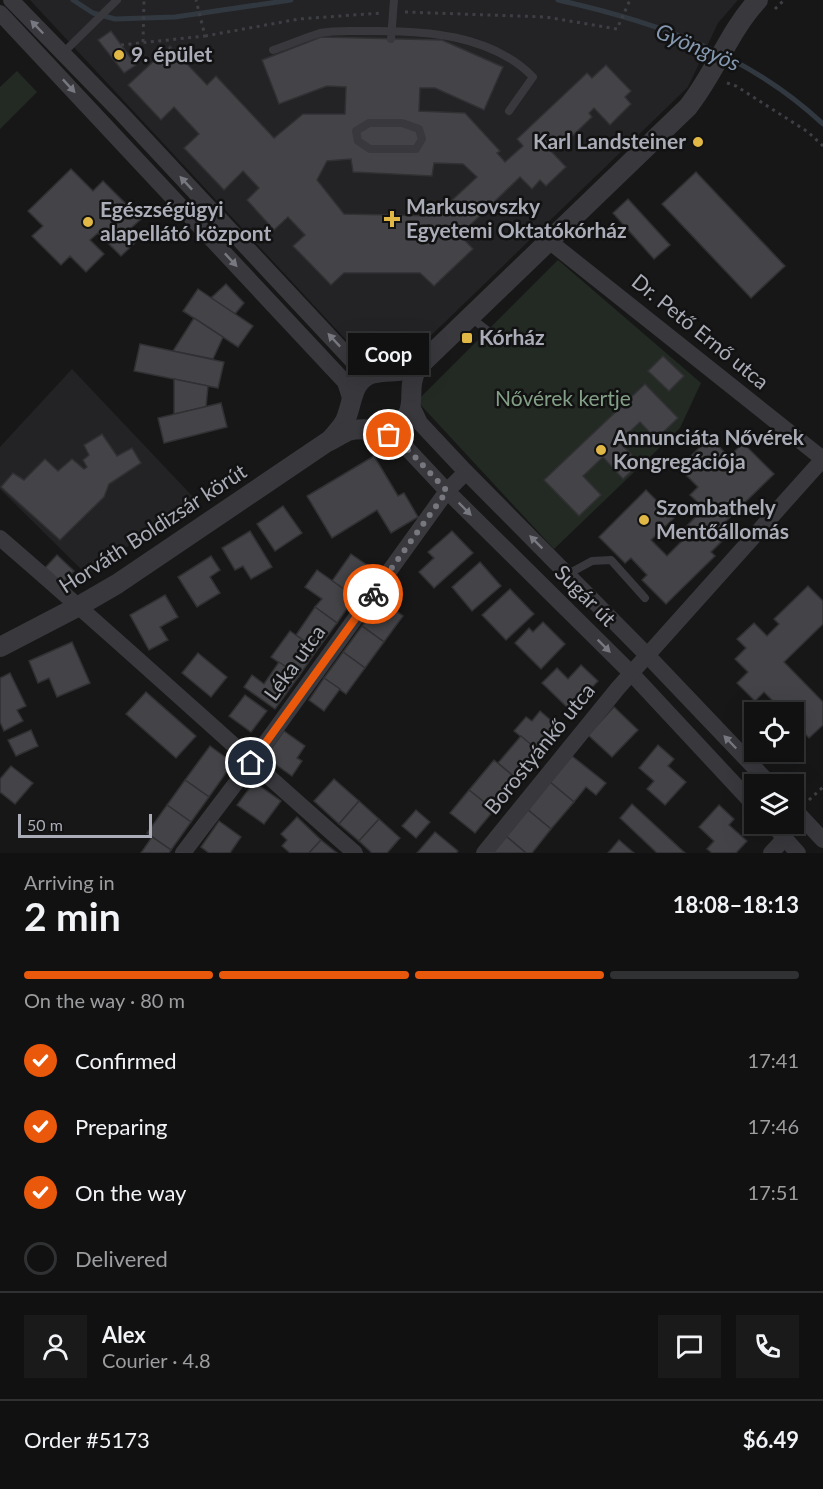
<!DOCTYPE html>
<html lang="en">
<head>
<meta charset="utf-8">
<style>
	body { margin:0; font-family:Lato,sans-serif; background:#1a1a1b; color:#f1f3f6; height:100vh; display:flex; flex-direction:column; font-size:22px; white-space:nowrap }
	* { box-sizing:border-box; margin:0 }
	p { font-size:20px; color:#9c9d9f }
	.icon { flex:none; width:33px; height:33px; fill:none; stroke:currentColor; stroke-width:2; stroke-linecap:round; stroke-linejoin:round }
	.map { position:relative; height:853px; overflow:hidden }
	.panel { display:flex; flex-direction:column; background:#111112; flex:1 }
	.panel>* { flex:none }
	.buttons { position:absolute; left:744px; top:702px; display:grid; gap:12px }
	.buttons a { display:grid; place-items:center; width:60px; height:60px; border-radius:0px; background:#111112; box-shadow:0 6px 24px #0002,0 0 0 2px #303132; font-size:30px }
	.scale { position:absolute; left:18px; bottom:15px; width:134px; box-sizing:border-box; padding-left:6px; border:3px solid #aaadb7; border-top:0; font-size:16px; line-height:21px; white-space:nowrap; color:#aaadb7; -webkit-text-stroke:4px #121213; paint-order:stroke }
	.pin { position:absolute; display:grid; place-items:center; width:51px; height:51px; color:#fff; margin:-26px; border:3px solid #fff; border-radius:50%; box-shadow:0 2px 6px #0007 }
	.courier { position:absolute; display:grid; place-items:center; width:60px; height:60px; margin:-30px; border:4px solid #ea580c; border-radius:50%; background:#fff; color:#222; box-shadow:0 2px 8px #0007 }
	.bubble { position:absolute; height:42px; border-radius:0px; background:#111112; box-shadow:0 6px 24px #0002,0 0 0 2px #303132; font-size:20px; font-weight:700; line-height:42px; text-align:center }
	.summary em { font-style:normal; font-weight:700 }
	.summary div { display:flex; flex-direction:column-reverse }
	.summary { display:flex; align-items:center; justify-content:space-between; height:102px; padding:0 24px }
	h1 { font-size:39px; font-weight:700; line-height:45px }
	.bar { display:grid; grid-template-columns:repeat(4,1fr); gap:9px 6px; align-content:center; height:72px; padding:0 24px }
	.bar i { height:8px; border-radius:4px; background:#303132 }
	.bar .current { background:#ea580c }
	.bar p { grid-column:span 4 }
	.line { display:flex; align-items:center; gap:15px; padding:0 24px; border-top:2px solid #303132 }
	.line div { flex:1 }
	.round { display:grid; place-items:center; flex:none; width:63px; height:63px; border-radius:0px; background:#1a1a1b }
	ol { padding:0 24px; list-style:none }
	li { display:flex; align-items:center; gap:18px; height:66px }
	li p { margin-inline-start:auto }
	li .icon { padding:6px; border-radius:50%; background:#ea580c; color:#fff; stroke-width:4 }
	li:last-child { color:#9c9d9f }
	li i { width:33px; height:33px; border:3px solid #303132; border-radius:50% }
	.map>svg:first-child { display:block }
	.built { fill:#232325 }
	.green { fill:#232a24 }
	.lines { fill:none; stroke-linecap:round; stroke-linejoin:round }
	.stream { stroke:#313840; stroke-width:5 }
	.building { fill:#444448; stroke:#313134; stroke-width:1.5; fill-rule:evenodd }
	.path { stroke:#3e3f44; stroke-width:3; stroke-dasharray:3 4.5; stroke-linecap:butt }
	.service { stroke:#38383d; stroke-width:8 }
	.minor { stroke:#38383d; stroke-width:16 }
	.tertiary { stroke:#38383d; stroke-width:20 }
	.oneway { fill:#777880 }
	.done { stroke:#77787f; stroke-width:6; stroke-dasharray:0 10.8 }
	.route { stroke:#ea580c; stroke-width:8 }
	.poi-dot { fill:#e1b746; stroke:#121213; stroke-width:2 }
	.labels { text-anchor:middle; stroke-width:5; stroke-linejoin:round; paint-order:stroke }
	.poi-label { font-size:21px; font-weight:bold; fill:#aaadb7; stroke:#121213; text-anchor:start }
	.street-label { font-size:21px; fill:#aaadb7; stroke:#121213 }
	.park-label { font-size:21px; fill:#83a086; stroke:#121213 }
	.water-label { font-size:22px; font-style:italic; fill:#8498af; stroke:#121213 }
</style>
</head>
<body>
<div class="map">
<svg width="823" height="853" viewBox="0 0 823 853">
	<rect width="100%" height="100%" fill="#171718"/>
	<g class="built">
		<polygon points="30,0 738,0 718,23 688,87 415,351 389,360 360,355"/>
		<polygon points="72,369 195,499 87,575 0,489 0,447"/>
	</g>
	<g class="green">
		<polygon points="17,71 37,92 0,129 0,87"/>
		<polygon points="558,260 701,383 680,428 554,549 417,401"/>
	</g>
	<g class="lines">
		<g class="stream">
			<polyline points="73,0 93,13 115,19 175,17 291,0"/>
			<path d="M558 0C657 22 748 54 823 124"/>
		</g>
	</g>
	<g class="building">
		<polygon points="111,31 136,65 124,73 98,40"/>
		<path d="M321 37 442 40 503 67 484 110 435 88H420L419 111 465 113 500 151 497 153 505 162 523 146 517 139 587 73 592 78 606 65 631 91 625 97 631 104 610 125 594 108 589 113 592 117 561 147 558 143 550 150 566 167 546 186 540 180 532 189 520 177 460 235 473 249 434 286 420 273H344L331 285 293 246 305 235 288 217 274 230 247 200 259 188 243 171 224 190 184 148 199 134 174 107 161 120 128 85 170 46 207 85 216 76 274 138 303 114H345L346 87 327 86 279 104 262 60ZM351 159 353 172 432 176 434 163 463 164 477 177 435 216 344 214 317 180 327 161Z"/>
		<polygon points="71,169 93,191 103,181 141,219 130,229 139,239 121,256 98,233 90,240 104,254 86,272 70,256 61,265 32,236 43,226 28,211"/>
		<polygon points="696,172 785,266 751,298 662,204"/>
		<polygon points="628,199 670,245 654,259 613,213"/>
		<polygon points="226,284 244,303 235,314 211,298"/>
		<polygon points="198,289 253,326 238,347 183,311"/>
		<polygon points="194,318 223,337 213,359 173,351"/>
		<polygon points="140,344 224,362 218,388 134,371"/>
		<polygon points="663,356 684,376 669,391 648,371"/>
		<polygon points="174,379 208,386 206,407 174,414"/>
		<polygon points="645,384 678,418 656,439 640,422 619,442 640,463 623,479 603,457 583,476 601,495 579,516 544,480"/>
		<polygon points="221,403 227,427 164,443 158,418"/>
		<polygon points="102,434 117,456 132,448 141,463 109,484 104,497 60,540 1,487 13,473 24,480 45,459 58,471 72,459 84,469 87,467 83,460 89,455 84,445"/>
		<polygon points="710,437 729,457 743,443 774,474 725,522 733,530 711,552 715,556 666,604 642,580 647,575 631,558 625,563 599,537 646,490 674,518 651,540 667,556 688,535 683,530 704,508 690,495 698,487 679,468"/>
		<polygon points="374,456 398,496 404,493 418,517 391,533 377,510 332,538 307,496"/>
		<polygon points="283,506 302,533 275,551 257,524"/>
		<polygon points="250,531 272,567 251,579 243,566 235,570 222,548"/>
		<polygon points="452,531 473,553 434,588 419,572 434,558 428,552"/>
		<polygon points="351,554 374,570 355,597 332,581"/>
		<polygon points="57,555 74,571 62,584 45,568"/>
		<polygon points="211,556 220,570 210,577 220,593 197,607 178,577"/>
		<polygon points="480,562 501,586 472,611 452,587"/>
		<polygon points="317,570 355,597 337,623 315,607 322,599 305,587"/>
		<polygon points="808,586 823,601 823,624 784,662 823,702 823,725 809,738 794,722 794,712 784,712 764,692 755,701 737,683 748,672 735,659 746,648 737,639 754,623 767,636 779,624 774,619"/>
		<polygon points="510,589 534,614 506,640 482,615"/>
		<polygon points="165,595 178,617 160,627 168,640 149,650 130,615"/>
		<polygon points="381,600 403,616 384,642 362,626"/>
		<polygon points="315,607 337,623 317,650 296,635"/>
		<polygon points="543,622 565,644 541,669 515,643 529,628 533,632"/>
		<polygon points="362,626 384,642 365,668 343,652"/>
		<polygon points="290,631 317,650 299,676 271,657"/>
		<polygon points="72,642 90,683 57,697 49,678 38,683 29,661"/>
		<polygon points="343,652 365,668 346,694 324,678"/>
		<polygon points="198,653 227,677 211,697 182,673"/>
		<polygon points="279,662 299,676 275,709 244,687 252,675 264,684"/>
		<polygon points="581,665 598,681 570,710 542,683 557,668 568,679"/>
		<polygon points="10,673 26,706 17,710 23,721 4,731 0,722 0,678"/>
		<polygon points="324,678 340,689 324,711 309,700"/>
		<polygon points="146,692 196,736 176,758 126,714"/>
		<polygon points="245,695 267,711 251,732 229,716"/>
		<polygon points="614,707 638,730 612,757 588,735"/>
		<polygon points="540,711 561,729 541,753 514,731 526,717 532,721"/>
		<polygon points="31,730 38,746 16,756 8,740"/>
		<polygon points="284,731 305,746 297,758 302,761 292,776 265,757"/>
		<polygon points="521,736 541,753 518,780 498,763"/>
		<polygon points="658,745 674,759 668,766 686,782 665,805 647,789 654,781 639,768"/>
		<polygon points="210,746 233,763 209,797 185,780"/>
		<polygon points="572,756 606,783 596,795 586,787 574,802 550,782"/>
		<polygon points="494,760 518,780 494,810 469,790"/>
		<polygon points="11,766 33,783 15,804 0,792 0,779"/>
		<polygon points="334,779 359,801 339,824 314,801"/>
		<polygon points="185,780 209,797 191,822 167,805"/>
		<polygon points="254,782 281,801 264,824 237,805"/>
		<polygon points="550,782 574,802 551,829 528,810"/>
		<polygon points="469,790 494,810 475,833 450,813"/>
		<polygon points="359,801 379,819 359,841 339,824"/>
		<polygon points="632,804 685,853 657,853 620,818"/>
		<polygon points="167,805 191,822 171,850 147,833"/>
		<polygon points="719,805 734,819 729,825 747,841 736,853 712,853 707,849 714,841 699,827"/>
		<polygon points="416,810 430,822 416,838 402,826"/>
		<polygon points="528,810 551,829 532,853 526,853 506,836"/>
		<polygon points="297,817 321,840 309,853 290,853 282,846 287,840 281,834"/>
		<polygon points="379,819 400,838 387,853 372,853 359,841"/>
		<polygon points="219,821 241,837 230,853 209,853 201,847"/>
		<polygon points="435,832 458,851 456,853 417,853"/>
		<polygon points="506,836 526,853 492,853"/>
		<polygon points="152,837 171,850 169,853 141,853"/>
		<polygon points="321,840 337,853 309,853"/>
		<polygon points="619,840 634,853 608,853"/>
	</g>
	<g class="lines">
		<g class="path">
			<polyline points="775,9 784,0"/>
			<polyline points="405,12 546,17 617,29 630,0"/>
			<polyline points="205,36 299,19 381,13"/>
			<polyline points="143,42 144,0"/>
			<polyline points="121,45 205,36 196,0"/>
			<polyline points="727,83 736,86 808,132 823,146"/>
			<polyline points="809,800 823,787"/>
		</g>
		<g class="service">
			<polyline points="391,39 394,0"/>
			<path d="M273 50C288 45 304 38 320 33 334 30 351 31 366 31 423 30 491 34 533 77L509 111"/>
			<polyline points="63,53 117,0"/>
			<polygon points="369,123 402,123 419,129 422,139 416,149 370,149 358,141 356,131"/>
			<polyline points="470,317 488,331"/>
			<polyline points="568,574 592,561 611,560 645,598"/>
		</g>
		<g class="minor">
			<polyline points="11,0 121,113 359,368 380,372"/>
			<polyline points="0,13 345,382 352,404"/>
			<polyline points="549,241 823,459"/>
			<polyline points="411,404 420,423 466,472 647,655 770,784"/>
			<polyline points="375,431 400,441 447,491 632,674 754,805"/>
			<path d="M0 538C120 641 236 749 355 853"/>
			<polyline points="794,809 823,840"/>
			<polyline points="772,824 798,853"/>
			<polyline points="183,853 251,763 447,491 466,472"/>
			<polyline points="484,853 618,688 823,459"/>
			<polyline points="771,853 785,838"/>
		</g>
		<g class="tertiary">
			<path d="M331 439C336 433 342 427 345 421 353 404 351 381 371 374 385 370 401 373 417 368"/>
			<path d="M0 647 79 606 117 584 327 442C334 439 341 434 348 431 370 424 396 441 408 414 415 400 407 387 417 368L688 107C715 73 729 31 758 0"/>
		</g>
	</g>
	<defs><path id="oneway-solid" d="M-6-.8H1V-3.2L6.5 0L1 3.2V.8H-6Z" transform="scale(1.5)"/></defs>
	<g class="oneway">
		<use href="#oneway-solid" transform="translate(37 27) rotate(-134)"/>
		<use href="#oneway-solid" transform="translate(69 86) rotate(47)"/>
		<use href="#oneway-solid" transform="translate(186 183) rotate(-133)"/>
		<use href="#oneway-solid" transform="translate(231 260) rotate(47)"/>
		<use href="#oneway-solid" transform="translate(334 340) rotate(-133)"/>
		<use href="#oneway-solid" transform="translate(465 509) rotate(45)"/>
		<use href="#oneway-solid" transform="translate(536 542) rotate(-135)"/>
		<use href="#oneway-solid" transform="translate(604 646) rotate(45)"/>
		<use href="#oneway-solid" transform="translate(730 742) rotate(-134)"/>
	</g>
	<g class="lines">
		<polyline class="done" points="373,594 447,491 400,441 389,435"/>
		<polyline class="route" points="251,763 373,594"/>
	</g>
	<g class="poi-dot">
		<circle cx="119" cy="55" r="6"/>
		<circle cx="698" cy="142" r="6"/>
		<path d="M389 210h6v6h6v6h-6v6h-6v-6h-6v-6h6z"/>
		<circle cx="88" cy="222" r="6"/>
		<rect x="461" y="332" width="12" height="12" rx="3"/>
		<circle cx="601" cy="450" r="6"/>
		<circle cx="644" cy="520" r="6"/>
	</g>
	<g class="labels">
		<g class="poi-label">
			<text x="131" y="62">9. épület</text>
			<text x="686" y="149" text-anchor="end">Karl Landsteiner</text>
			<text x="406" y="214">Markusovszky<tspan x="406" dy="24">Egyetemi Oktatókórház</tspan></text>
			<text x="100" y="217">Egészségügyi<tspan x="100" dy="24">alapellátó központ</tspan></text>
			<text x="479" y="345">Kórház</text>
			<text x="613" y="445">Annunciáta Nővérek<tspan x="613" dy="24">Kongregációja</tspan></text>
			<text x="656" y="515">Szombathely<tspan x="656" dy="24">Mentőállomás</tspan></text>
		</g>
		<g class="street-label">
			<text transform="translate(700 332) rotate(39)" y="7">Dr. Pető Ernő utca</text>
			<text transform="translate(153 529) rotate(-33)" y="7">Horváth Boldizsár körút</text>
			<text transform="translate(585 596) rotate(45)" y="7">Sugár út</text>
			<text transform="translate(295 663) rotate(-54)" y="7">Léka utca</text>
			<text transform="translate(540 749) rotate(-51)" y="7">Borostyánkő utca</text>
		</g>
		<g class="park-label">
			<text x="563" y="406">Nővérek kertje</text>
		</g>
		<g class="water-label">
			<text transform="translate(698 47) rotate(23)" y="8">Gyöngyös</text>
		</g>
	</g>
</svg>
<div class="buttons">
<a><svg class="icon" aria-label="locate" viewBox="0 0 24 24"><circle cx="12" cy="12" r="6"/><path d="M12 2v4M12 18v4M2 12h4M18 12h4"/></svg></a>
<a><svg class="icon" aria-label="layers" viewBox="0 0 24 24"><path d="M12 4l9 5-9 5-9-5zM3 14l9 5 9-5"/></svg></a>
</div>
<div class="scale">50 m</div>
<div class="pin" style="left:389px;top:435px;background:#ea580c"><svg class="icon" aria-label="bag" viewBox="0 0 24 24"><path d="M5 8h14l-1 12H6zM9 8a3 3 0 0 1 6 0"/></svg></div>
<div class="pin" style="left:251px;top:763px;background:#1f2937"><svg class="icon" aria-label="home" viewBox="0 0 24 24"><path d="M3 11l9-7 9 7M6 9v11h12V9"/></svg></div>
<div class="courier" style="left:373px;top:594px"><svg class="icon" aria-label="bike" viewBox="0 0 24 24"><circle cx="6" cy="16" r="4"/><circle cx="18" cy="16" r="4"/><path d="M6 16l4-8h5l3 8M10 8l3 8H6M13 5h3"/></svg></div>
<div class="bubble" style="left:348px;top:333px;width:81px">Coop</div>
</div>
<section class="panel">
<div class="summary"><div><h1>2 min</h1><p>Arriving in</p></div><em>18:08–18:13</em></div>
<div class="bar"><i class="current"></i><i class="current"></i><i class="current"></i><i></i><p>On the way · 80 m</p></div>
<ol>
<li><svg class="icon" aria-label="check" viewBox="0 0 24 24"><path d="M5 12l5 5 9-10"/></svg>Confirmed<p>17:41</p></li>
<li><svg class="icon" aria-label="check" viewBox="0 0 24 24"><path d="M5 12l5 5 9-10"/></svg>Preparing<p>17:46</p></li>
<li><svg class="icon" aria-label="check" viewBox="0 0 24 24"><path d="M5 12l5 5 9-10"/></svg>On the way<p>17:51</p></li>
<li><i></i>Delivered</li>
</ol>
<div class="line" style="height:108px"><a class="round"><svg class="icon" aria-label="person" viewBox="0 0 24 24"><circle cx="12" cy="8" r="4"/><path d="M4 21q1-7 8-7t8 7"/></svg></a><div><b>Alex</b><p>Courier · 4.8</p></div><a class="round"><svg class="icon" aria-label="chat" viewBox="0 0 24 24"><path d="M4 5h16v11H9l-5 4z"/></svg></a><a class="round"><svg class="icon" aria-label="phone" viewBox="0 0 24 24"><path d="M5 4h4l2 5-3 2q2 4 5 5l2-3 5 2v4C11 20 4 13 5 4z"/></svg></a></div>
<div class="line" style="height:78px"><div>Order #5173</div><b>$6.49</b></div>
</section>
</body>
</html>
